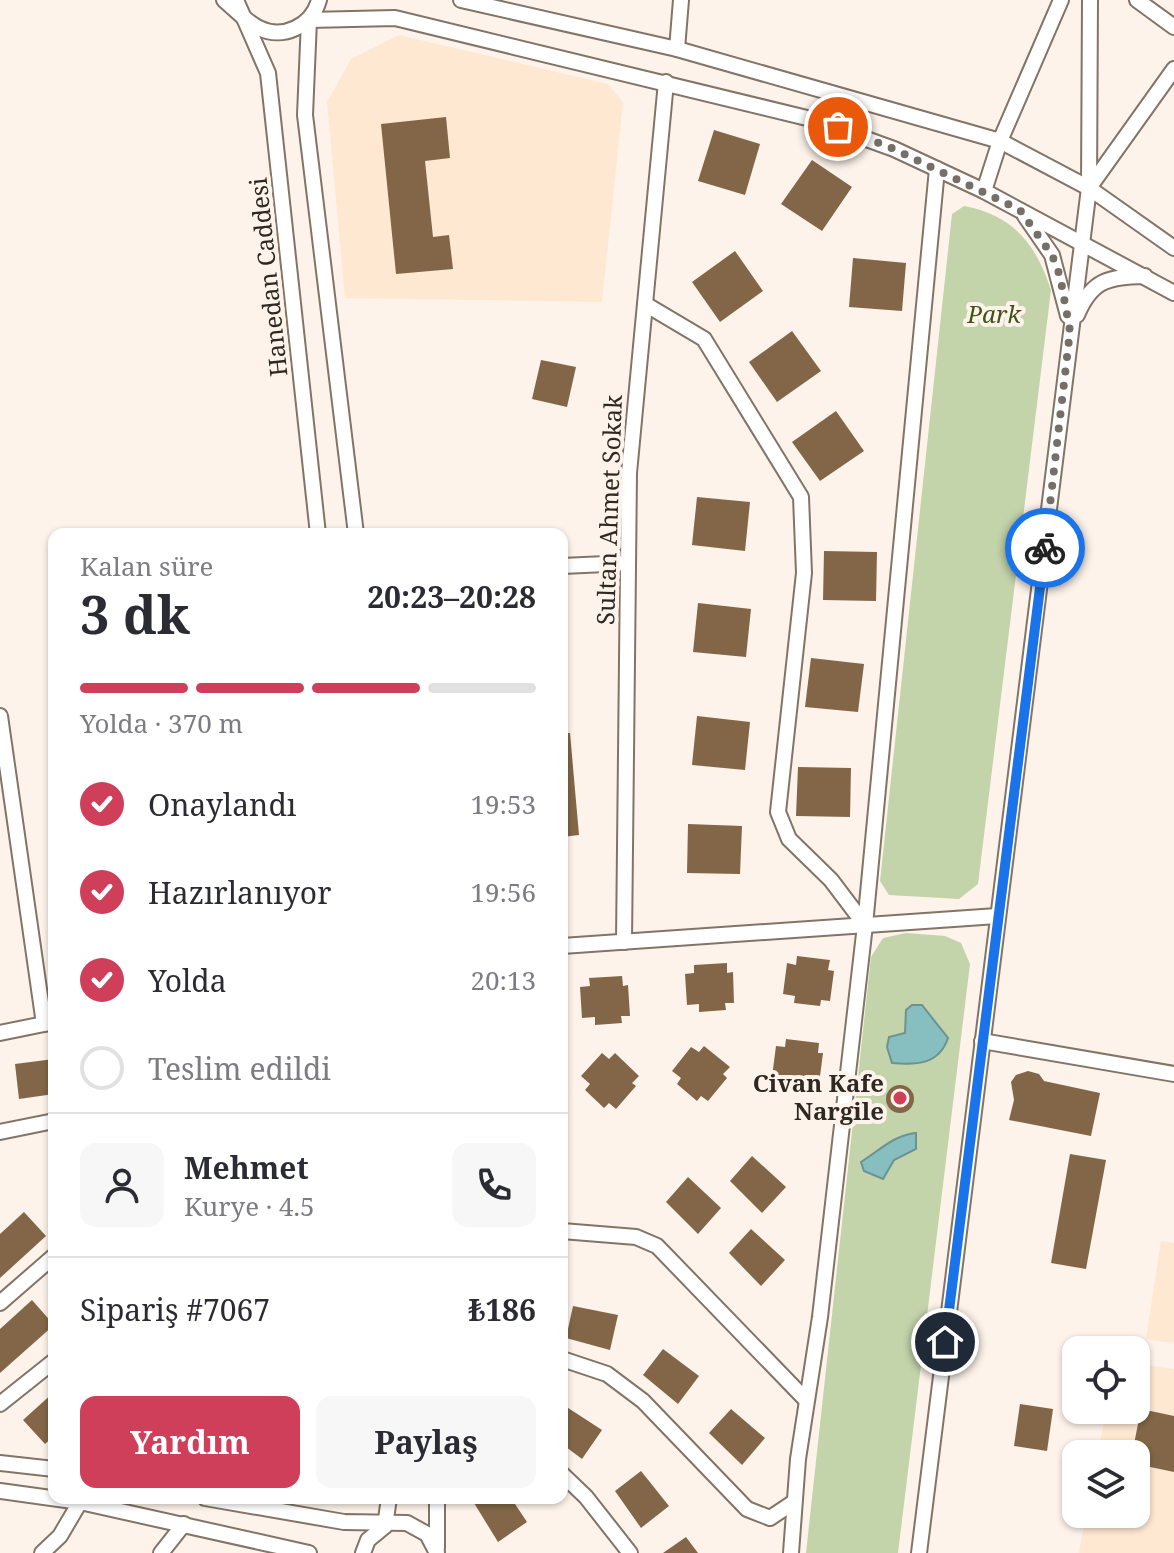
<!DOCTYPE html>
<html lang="tr">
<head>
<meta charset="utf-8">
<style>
	body { margin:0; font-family:"Noto Serif",serif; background:#f7f7f7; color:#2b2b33; height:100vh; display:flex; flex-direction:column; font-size:30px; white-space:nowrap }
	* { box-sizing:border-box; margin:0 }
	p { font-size:26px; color:#7c7c81 }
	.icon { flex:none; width:44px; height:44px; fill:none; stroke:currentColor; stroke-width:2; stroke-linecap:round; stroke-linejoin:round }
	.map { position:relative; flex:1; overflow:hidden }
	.drawer { position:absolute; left:48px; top:528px; width:520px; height:976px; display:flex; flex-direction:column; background:#fff; border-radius:16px; box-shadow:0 2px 6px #0004 }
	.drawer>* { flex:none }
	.tools { position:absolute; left:1062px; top:1336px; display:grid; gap:16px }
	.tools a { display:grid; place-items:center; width:88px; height:88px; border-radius:16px; background:#fff; box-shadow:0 2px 6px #0004; font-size:40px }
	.pin { position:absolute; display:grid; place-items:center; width:68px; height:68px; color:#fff; margin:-34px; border:4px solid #fff; border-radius:50%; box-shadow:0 2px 8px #0007 }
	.courier { position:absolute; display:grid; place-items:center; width:80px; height:80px; margin:-40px; border:6px solid #1a73e8; border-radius:50%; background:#fff; color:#222; box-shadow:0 2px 10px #0007 }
	.head em { font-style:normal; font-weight:700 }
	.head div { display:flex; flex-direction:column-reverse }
	.head { display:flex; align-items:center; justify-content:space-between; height:136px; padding:0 32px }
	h1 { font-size:52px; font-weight:700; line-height:60px }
	.bar { display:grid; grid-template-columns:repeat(4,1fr); gap:12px 8px; align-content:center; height:96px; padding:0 32px }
	.bar i { height:10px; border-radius:6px; background:#e1e1e2 }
	.bar .active { background:#cf3f5a }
	.bar p { grid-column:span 4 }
	.line { display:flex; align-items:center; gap:20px; padding:0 32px; border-top:2px solid #e1e1e2 }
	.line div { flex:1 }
	.round { display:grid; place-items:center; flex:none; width:84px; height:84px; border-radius:16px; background:#f7f7f7 }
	ol { padding:0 32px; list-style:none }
	li { display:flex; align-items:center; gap:24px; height:88px }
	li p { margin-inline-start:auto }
	li .icon { padding:8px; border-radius:50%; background:#cf3f5a; color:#fff; stroke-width:4 }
	li:last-child { color:#7c7c81 }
	li i { width:44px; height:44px; border:4px solid #e1e1e2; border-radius:50% }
	.action { display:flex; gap:16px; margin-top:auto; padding:16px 32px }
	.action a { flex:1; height:92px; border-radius:16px; background:#cf3f5a; color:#fff; font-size:32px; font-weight:700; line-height:92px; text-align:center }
	.action a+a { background:#f7f7f7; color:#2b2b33 }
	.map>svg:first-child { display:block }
	.built { fill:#fee8d2 }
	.green { fill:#c3d3aa }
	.water { fill:#87bfc0; stroke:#6c9291; stroke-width:2 }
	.building { fill:#826647 }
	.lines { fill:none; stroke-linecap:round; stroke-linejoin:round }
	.minor-casing { stroke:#827466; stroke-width:18 }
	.minor { stroke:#fff; stroke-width:14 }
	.done { stroke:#766f68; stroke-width:8; stroke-dasharray:0 14.4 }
	.route { stroke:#1a73e8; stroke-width:10 }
	.poi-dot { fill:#cf3f5a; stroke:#fdf3ea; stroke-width:3 }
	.labels { text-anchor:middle; stroke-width:8; stroke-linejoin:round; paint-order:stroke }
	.street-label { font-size:24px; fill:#2d2822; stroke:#fdf3ea }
	.park-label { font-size:24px; font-style:italic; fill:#405317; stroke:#fdf3ea }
	.poi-label { font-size:24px; font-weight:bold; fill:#2d2822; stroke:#fdf3ea; text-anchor:end }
</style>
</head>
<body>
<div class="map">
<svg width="1174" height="1553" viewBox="0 0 1174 1553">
	<rect width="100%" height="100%" fill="#fdf3ea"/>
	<g class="built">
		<polygon points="399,35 608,84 623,102 602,302 345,298 327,102 351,59"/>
		<polygon points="1161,1241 1174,1243 1174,1343 1146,1339"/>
		<polygon points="1136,1364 1174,1369 1174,1553 1079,1553 1086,1514 1136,1514 1136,1454 1098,1454 1106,1410 1136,1410"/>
	</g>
	<g class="green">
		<path d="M964 206C1013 215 1036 244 1051 290L978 884 959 899 889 895 880 881 952 214Z"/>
		<polygon points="906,933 945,936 961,943 970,964 898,1553 806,1553 871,957 883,938"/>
	</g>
	<g class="water">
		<path d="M912 1005H922L948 1038C939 1065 916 1065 892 1063L887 1047 889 1037 905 1033 906 1010Z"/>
		<path d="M916 1133V1149L894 1160 883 1179 864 1171 861 1162C880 1150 894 1135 916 1133Z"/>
	</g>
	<g class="building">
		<polygon points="446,117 450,158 425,161 433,237 449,235 453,269 396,274 381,124"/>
		<polygon points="714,130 760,144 745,195 698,181"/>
		<polygon points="812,160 852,187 822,231 781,204"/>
		<polygon points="735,251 763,291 720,322 692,282"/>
		<polygon points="853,258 906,263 902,311 849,307"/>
		<polygon points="792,331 821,371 777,402 749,362"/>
		<polygon points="541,360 576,367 567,407 532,399"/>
		<polygon points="836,411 864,451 820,481 792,442"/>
		<polygon points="697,497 750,502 745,551 692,545"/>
		<polygon points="824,551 877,552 876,601 823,600"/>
		<polygon points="698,603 751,609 746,657 693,652"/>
		<polygon points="811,658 864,664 858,712 805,707"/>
		<polygon points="697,716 750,722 745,770 692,765"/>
		<polygon points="562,733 570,733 579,835 562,837"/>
		<polygon points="798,767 851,768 850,817 796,816"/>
		<polygon points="688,824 742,826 740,874 687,873"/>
		<polygon points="797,956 830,960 828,970 834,971 830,1001 821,1000 820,1006 794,1003 795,996 783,994 787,963 796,965"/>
		<polygon points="727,963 727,973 733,972 734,1003 725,1003 726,1010 699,1012 699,1004 687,1005 685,974 694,973 694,965"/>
		<polygon points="622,976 623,986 628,985 630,1016 621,1016 622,1023 595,1025 595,1017 582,1018 580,987 590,986 589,978"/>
		<polygon points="786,1039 819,1043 818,1053 823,1053 819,1084 810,1082 809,1089 783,1086 784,1078 772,1077 776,1046 785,1047"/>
		<polygon points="704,1046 730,1067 723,1074 727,1078 708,1101 701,1096 697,1101 677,1084 681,1078 672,1071 691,1047 699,1052"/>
		<polygon points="602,1053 609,1059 615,1053 639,1076 632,1083 636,1086 616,1109 609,1103 604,1108 585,1090 590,1084 581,1076"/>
		<polygon points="54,1059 54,1094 19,1099 15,1064"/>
		<polygon points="1028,1071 1039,1074 1044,1081 1100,1093 1091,1136 1009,1120 1014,1100 1011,1082 1016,1075"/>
		<circle cx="900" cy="1099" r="14"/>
		<polygon points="1070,1154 1106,1160 1086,1269 1051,1263"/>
		<polygon points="752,1156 786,1187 762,1213 730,1181"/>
		<polygon points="688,1177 721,1208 698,1234 666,1202"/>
		<polygon points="24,1212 46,1236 0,1278 0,1234"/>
		<polygon points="751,1229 785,1260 761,1286 729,1253"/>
		<polygon points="32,1300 54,1325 0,1373 0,1329"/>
		<polygon points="573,1306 618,1315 610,1350 566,1338"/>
		<polygon points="663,1349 699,1376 678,1404 643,1375"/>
		<polygon points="54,1392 54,1436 45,1444 23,1420"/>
		<polygon points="562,1404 602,1430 582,1459 562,1444"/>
		<polygon points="1020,1404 1053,1409 1047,1451 1014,1446"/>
		<polygon points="731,1409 765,1438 742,1465 709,1433"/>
		<polygon points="1141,1409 1174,1416 1174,1472 1136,1464 1136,1454 1132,1454"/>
		<polygon points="641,1471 669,1506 641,1528 615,1491"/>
		<polygon points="482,1498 511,1498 527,1522 498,1542 474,1503"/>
		<polygon points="686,1537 698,1553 663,1553"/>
	</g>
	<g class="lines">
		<defs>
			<g id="minor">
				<path d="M224 0C235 9 246 22 259 28 283 40 312 26 319 0"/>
				<polyline points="236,0 268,73 318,534"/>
				<polyline points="461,0 677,49 1000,141 1089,188 1174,248"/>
				<polyline points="1137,0 1174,27"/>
				<polyline points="309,20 395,18 811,119 894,149 984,191 1174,293"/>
				<polyline points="309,20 305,115 356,534"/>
				<polyline points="677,49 681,0"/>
				<polyline points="1089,188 1174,69"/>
				<polyline points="984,191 1000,141 1061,0"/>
				<polyline points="1025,216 1052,255 1068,316"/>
				<polyline points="645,304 704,339 801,497 804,573 778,812 789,839 831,880 865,925"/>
				<path d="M1077 315C1092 279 1109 277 1145 276"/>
				<polyline points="562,566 628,563"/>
				<polyline points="0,716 44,1024"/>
				<polyline points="624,942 629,473 666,82"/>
				<polyline points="562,946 997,916"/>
				<polyline points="0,1033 54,1022"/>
				<polyline points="982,1041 1174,1074"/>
				<polyline points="0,1132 54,1121"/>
				<polyline points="562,1231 636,1237 657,1246 806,1400"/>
				<polyline points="0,1303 54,1256"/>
				<polyline points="562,1359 607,1374 643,1401 747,1509 770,1518 794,1502"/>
				<polyline points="0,1404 54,1361"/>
				<polyline points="0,1463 54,1469"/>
				<polyline points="562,1474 586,1497 630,1553"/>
				<polyline points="0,1491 80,1502 309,1553"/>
				<polyline points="205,1498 344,1522 407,1523 427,1534 437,1553"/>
				<polyline points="385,1526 389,1498"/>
				<polyline points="437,1548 437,1498"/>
				<polyline points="42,1553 60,1536 80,1502"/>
				<polyline points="161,1553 184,1524"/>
				<polyline points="363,1553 368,1540 385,1526"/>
				<polyline points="791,1553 798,1459 820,1317 865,925 937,169"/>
				<polyline points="919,1553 1089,188 1090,0"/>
			</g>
		</defs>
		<use href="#minor" class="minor-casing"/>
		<use href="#minor" class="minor"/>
	</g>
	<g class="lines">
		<polyline class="done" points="838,127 894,149 1020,210 1052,255 1060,276 1070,331 1045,548"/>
		<polyline class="route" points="945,1342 1045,548"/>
	</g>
	<circle class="poi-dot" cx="900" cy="1098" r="8"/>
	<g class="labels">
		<g class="street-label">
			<text transform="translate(269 277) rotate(-96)" y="8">Hanedan Caddesi</text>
			<text transform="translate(610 510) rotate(-88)" y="8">Sultan Ahmet Sokak</text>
		</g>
		<g class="park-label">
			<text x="994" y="323">Park</text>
		</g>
		<g class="poi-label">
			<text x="884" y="1092">Civan Kafe<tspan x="884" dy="28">Nargile</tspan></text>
		</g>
	</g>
</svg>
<div class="tools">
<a><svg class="icon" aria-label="locate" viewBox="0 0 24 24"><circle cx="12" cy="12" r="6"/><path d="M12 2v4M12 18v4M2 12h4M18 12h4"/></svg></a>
<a><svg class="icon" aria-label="layers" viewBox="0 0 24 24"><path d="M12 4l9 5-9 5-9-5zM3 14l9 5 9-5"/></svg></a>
</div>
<div class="pin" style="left:838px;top:127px;background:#ea580c"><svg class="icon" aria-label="bag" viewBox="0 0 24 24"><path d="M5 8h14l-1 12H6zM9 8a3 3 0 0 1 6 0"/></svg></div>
<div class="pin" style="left:945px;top:1342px;background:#1f2937"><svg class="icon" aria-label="home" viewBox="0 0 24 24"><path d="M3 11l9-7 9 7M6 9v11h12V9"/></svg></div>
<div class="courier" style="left:1045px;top:548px"><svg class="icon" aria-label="bike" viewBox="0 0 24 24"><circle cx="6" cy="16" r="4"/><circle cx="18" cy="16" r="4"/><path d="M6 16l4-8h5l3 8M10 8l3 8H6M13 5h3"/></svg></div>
<section class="drawer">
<div class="head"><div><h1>3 dk</h1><p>Kalan süre</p></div><em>20:23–20:28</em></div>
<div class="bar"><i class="active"></i><i class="active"></i><i class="active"></i><i></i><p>Yolda · 370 m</p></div>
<ol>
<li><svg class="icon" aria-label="check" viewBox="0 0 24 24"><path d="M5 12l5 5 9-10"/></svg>Onaylandı<p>19:53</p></li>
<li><svg class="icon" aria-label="check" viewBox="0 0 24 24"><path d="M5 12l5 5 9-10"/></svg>Hazırlanıyor<p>19:56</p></li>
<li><svg class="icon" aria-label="check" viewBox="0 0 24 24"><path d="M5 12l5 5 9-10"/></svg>Yolda<p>20:13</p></li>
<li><i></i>Teslim edildi</li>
</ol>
<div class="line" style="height:144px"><a class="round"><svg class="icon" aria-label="person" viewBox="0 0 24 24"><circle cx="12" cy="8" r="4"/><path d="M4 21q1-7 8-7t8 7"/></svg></a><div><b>Mehmet</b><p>Kurye · 4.5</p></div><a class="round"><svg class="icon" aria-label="phone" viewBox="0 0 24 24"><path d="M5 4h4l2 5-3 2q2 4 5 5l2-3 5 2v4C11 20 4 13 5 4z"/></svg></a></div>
<div class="line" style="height:104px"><div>Sipariş #7067</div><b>₺186</b></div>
<div class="action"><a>Yardım</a><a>Paylaş</a></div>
</section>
</div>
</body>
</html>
